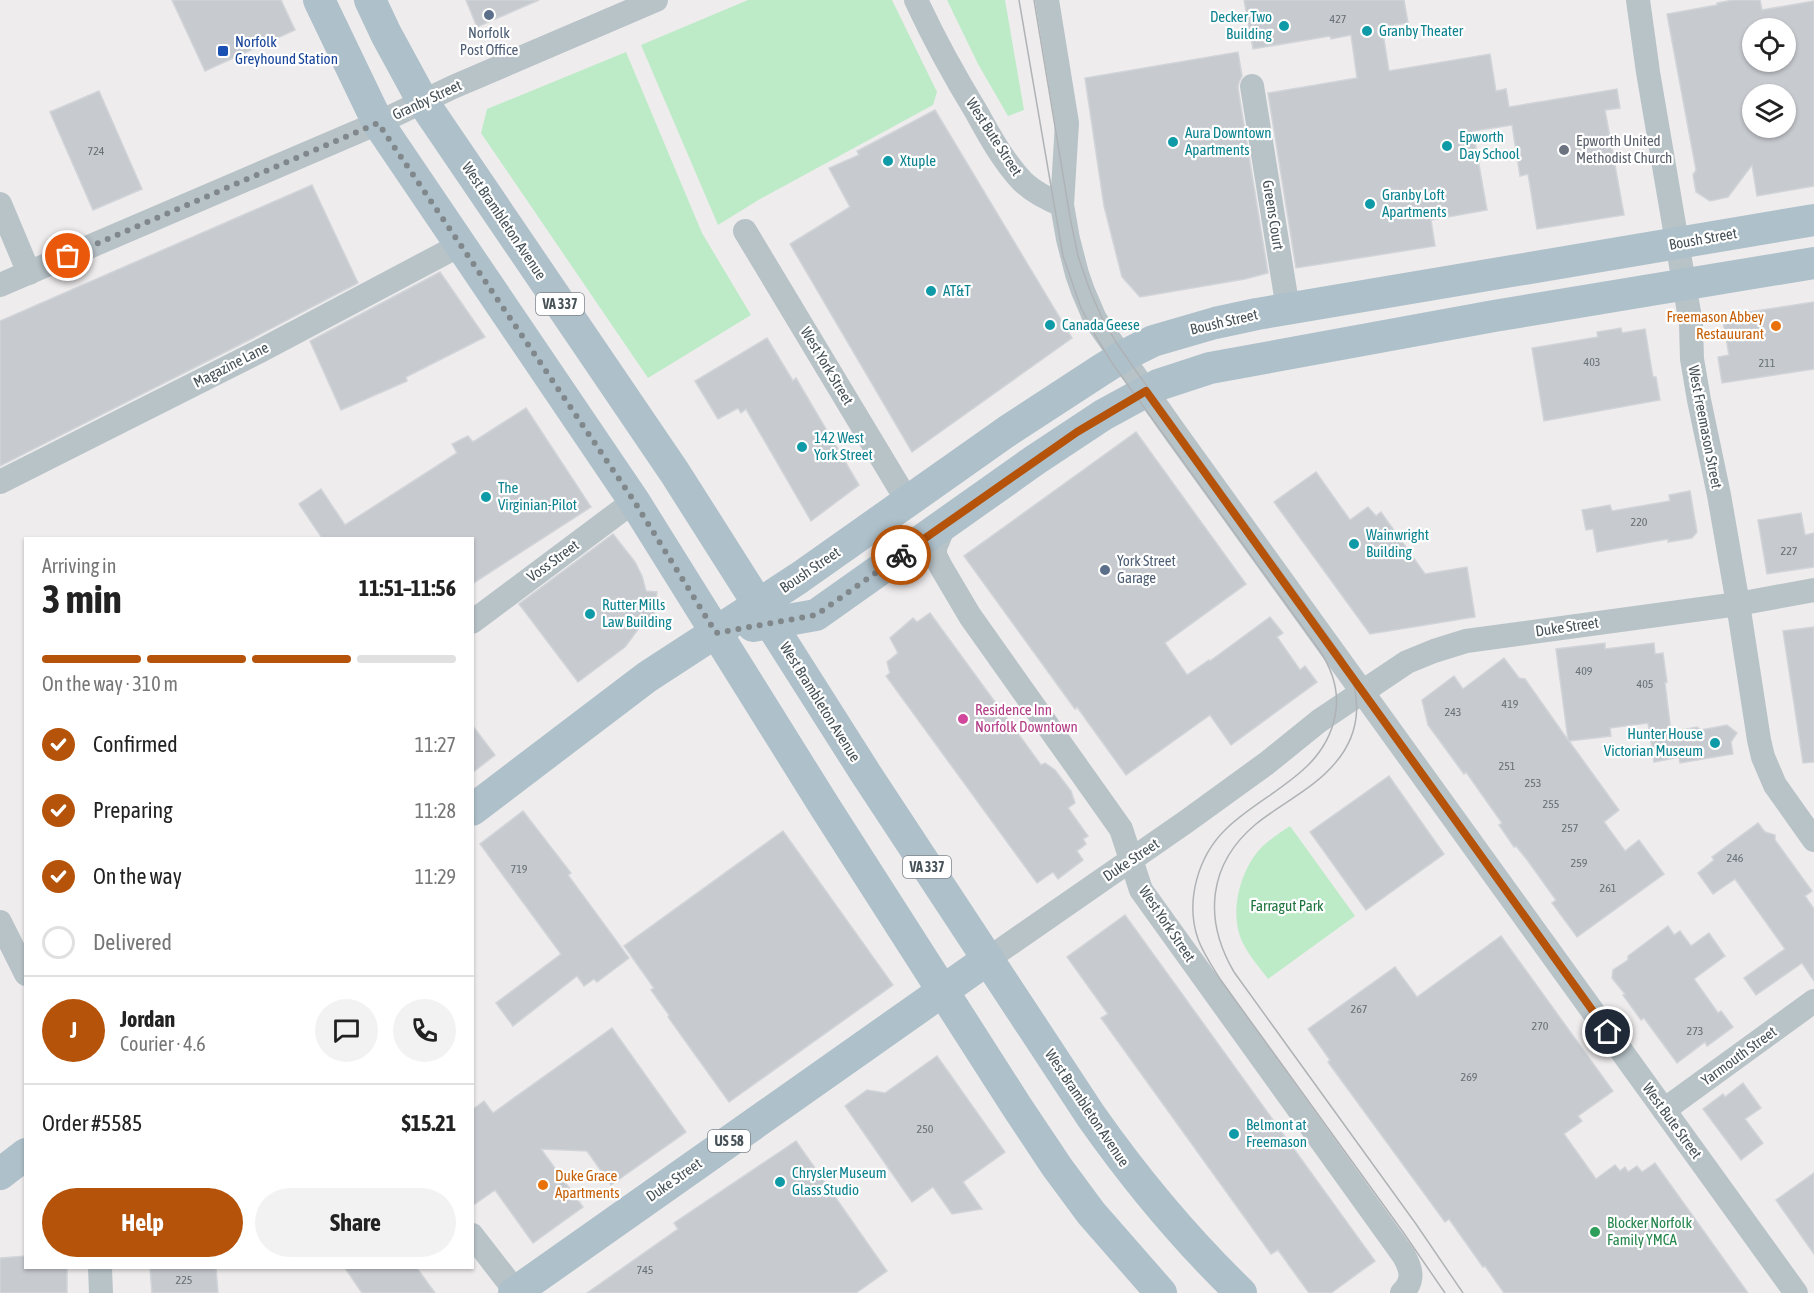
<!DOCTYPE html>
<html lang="en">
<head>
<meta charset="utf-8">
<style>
	body { margin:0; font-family:"Asap Condensed",sans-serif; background:#f2f2f2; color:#222; height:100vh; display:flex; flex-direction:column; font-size:22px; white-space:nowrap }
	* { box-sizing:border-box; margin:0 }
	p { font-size:20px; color:#767676 }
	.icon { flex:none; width:33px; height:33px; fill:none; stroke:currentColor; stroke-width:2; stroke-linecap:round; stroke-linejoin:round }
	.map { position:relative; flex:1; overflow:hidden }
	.panel { position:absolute; left:24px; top:537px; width:450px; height:732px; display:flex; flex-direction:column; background:#fff; border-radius:0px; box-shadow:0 2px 4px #0004 }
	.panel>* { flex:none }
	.fabs { position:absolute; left:1742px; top:18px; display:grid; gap:12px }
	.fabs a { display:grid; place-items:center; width:54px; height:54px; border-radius:50%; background:#fff; box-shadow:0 2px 4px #0004; font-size:30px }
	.pin { position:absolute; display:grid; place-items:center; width:51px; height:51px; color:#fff; margin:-26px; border:3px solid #fff; border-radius:50%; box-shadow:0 2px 6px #0007 }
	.courier { position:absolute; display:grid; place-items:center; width:60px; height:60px; margin:-30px; border:4px solid #b45309; border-radius:50%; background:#fff; color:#222; box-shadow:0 2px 8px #0007 }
	.head em { font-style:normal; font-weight:700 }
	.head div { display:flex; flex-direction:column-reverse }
	.head { display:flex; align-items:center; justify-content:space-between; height:102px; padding:0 18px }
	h1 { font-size:39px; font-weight:700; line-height:45px }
	.bar { display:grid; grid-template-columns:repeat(4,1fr); gap:9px 6px; align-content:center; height:72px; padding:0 18px }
	.bar i { height:8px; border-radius:4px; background:#e0e0e0 }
	.bar .selected { background:#b45309 }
	.bar p { grid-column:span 4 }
	.line { display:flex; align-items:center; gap:15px; padding:0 18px; border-top:2px solid #e0e0e0 }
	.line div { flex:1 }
	.round { display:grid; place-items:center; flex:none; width:63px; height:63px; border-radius:32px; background:#f2f2f2 }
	ol { padding:0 18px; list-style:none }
	li { display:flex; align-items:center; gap:18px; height:66px }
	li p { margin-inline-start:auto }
	li .icon { padding:6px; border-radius:50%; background:#b45309; color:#fff; stroke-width:4 }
	li:last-child { color:#767676 }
	li i { width:33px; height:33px; border:3px solid #e0e0e0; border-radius:50% }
	.action { display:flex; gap:12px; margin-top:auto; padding:12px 18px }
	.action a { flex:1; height:69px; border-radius:36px; background:#b45309; color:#fff; font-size:24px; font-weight:700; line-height:69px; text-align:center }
	.action a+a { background:#f2f2f2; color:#222 }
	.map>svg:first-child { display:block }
	.green { fill:#bdebc8 }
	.building { fill:#c7cacf; stroke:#d1d4d8; stroke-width:1.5; fill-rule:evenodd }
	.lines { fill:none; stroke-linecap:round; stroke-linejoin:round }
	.minor { stroke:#b8c3c8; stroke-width:24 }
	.major { stroke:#aec0ca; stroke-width:32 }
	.tram { stroke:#afb3b6; stroke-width:1.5 }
	.done { stroke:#81888c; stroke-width:6; stroke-dasharray:0 10.8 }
	.route { stroke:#b45309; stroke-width:8 }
	.service-dot { fill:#5c6f8a; stroke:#fff; stroke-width:2 }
	.culture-dot { fill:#0f9aa8; stroke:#fff; stroke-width:2 }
	.transit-dot { fill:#1a4fb4; stroke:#fff; stroke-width:2 }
	.worship-dot { fill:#6b7280; stroke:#fff; stroke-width:2 }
	.food-dot { fill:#e8710a; stroke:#fff; stroke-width:2 }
	.hotel-dot { fill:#d1479c; stroke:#fff; stroke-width:2 }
	.leisure-dot { fill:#2e9e5b; stroke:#fff; stroke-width:2 }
	.labels { text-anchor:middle; stroke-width:4.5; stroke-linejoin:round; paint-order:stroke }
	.number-label { font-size:12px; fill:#667076 }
	.shield { fill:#fff; stroke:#7e868a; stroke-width:1.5 }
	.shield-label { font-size:14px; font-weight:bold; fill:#465258 }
	.culture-label { font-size:15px; fill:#0d838f; stroke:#fff; text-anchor:start }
	.service-label { font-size:15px; fill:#4e5e75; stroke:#fff }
	.transit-label { font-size:15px; fill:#164399; stroke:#fff; text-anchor:start }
	.street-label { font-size:15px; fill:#465258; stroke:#fff }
	.worship-label { font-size:15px; fill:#5b616d; stroke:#fff; text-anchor:start }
	.food-label { font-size:15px; fill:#c56008; stroke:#fff; text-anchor:end }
	.hotel-label { font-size:15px; fill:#b23c85; stroke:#fff; text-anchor:start }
	.park-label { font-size:15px; fill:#1d733c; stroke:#fff }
	.leisure-label { font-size:15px; fill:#27864d; stroke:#fff; text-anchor:start }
</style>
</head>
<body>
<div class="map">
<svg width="1814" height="1293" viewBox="0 0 1814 1293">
	<rect width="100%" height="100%" fill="#efeced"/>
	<g class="green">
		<polygon points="748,0 892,0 937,92 933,105 760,199 718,225 641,45"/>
		<polygon points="947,0 1005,0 1024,110 1008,116 978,64"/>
		<polygon points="626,52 702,233 751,315 648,378 481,133 487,109"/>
		<path d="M1290 826 1355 916 1268 979C1260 968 1250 957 1244 945 1228 917 1239 872 1260 849 1268 840 1280 833 1290 826Z"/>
	</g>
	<g class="building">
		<polygon points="172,0 281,0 295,30 205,71"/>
		<polygon points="466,0 539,0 477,27"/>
		<polygon points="1244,0 1404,0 1408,23 1382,27 1389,71 1490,54 1496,91 1506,89 1509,107 1617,89 1620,108 1605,110 1624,215 1537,229 1528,174 1520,176 1512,125 1473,131 1487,210 1431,220 1435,246 1296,268 1268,93 1357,78 1351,35 1331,39 1330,36 1253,49"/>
		<path d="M1733 0H1760L1762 10 1814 1V186L1757 196 1752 165 1728 197 1710 201 1696 192 1693 175 1696 170 1667 14 1717 5V3ZM1752 28H1785V62H1752ZM1752 94H1785V128H1752Z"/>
		<polygon points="1238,52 1242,76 1239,82 1238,88 1268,273 1245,279 1140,297 1122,277 1104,206 1085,78"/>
		<polygon points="99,91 142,189 93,210 50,112"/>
		<polygon points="935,110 1072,338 912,452 790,244 850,207 829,168 859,155 857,151"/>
		<polygon points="312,185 358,283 253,338 0,466 0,321"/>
		<polygon points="440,272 485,337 406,377 407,381 341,410 310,341"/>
		<polygon points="1814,302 1814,369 1722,383 1718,357 1729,355 1722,316"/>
		<polygon points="1621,328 1622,333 1645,329 1653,377 1656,377 1660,400 1544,421 1532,348 1598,337 1597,332"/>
		<polygon points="767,338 793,381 796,378 859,485 811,521 746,409 741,413 738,408 718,419 695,381"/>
		<polygon points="526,408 591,507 472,584 472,538 322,538 299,504 321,489 345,525 457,453 452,444 468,436 473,442"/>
		<polygon points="1136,432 1246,584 1165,643 1187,675 1209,660 1210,661 1270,617 1283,633 1277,637 1300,670 1305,666 1317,682 1231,745 1210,715 1126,775 1077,707 1075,709 964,556"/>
		<polygon points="1316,472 1350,520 1368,507 1376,516 1381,512 1425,574 1467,567 1475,617 1370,634 1274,502"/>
		<polygon points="1690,491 1697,532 1692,538 1668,542 1668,539 1597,552 1593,529 1586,530 1582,510 1610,505 1612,511 1670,501 1669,495"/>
		<polygon points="1801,513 1805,535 1814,533 1814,567 1767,574 1758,520"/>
		<polygon points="613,534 635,562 642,576 646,591 657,592 653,625 642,624 625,647 578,682 519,604"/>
		<polygon points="930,613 1041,765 1045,763 1055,770 1071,791 1075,803 1068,808 1088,836 1083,839 1086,844 1077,851 1083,860 1058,879 1053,872 1037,883 886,676 890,673 887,662 898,653 890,638 913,618 917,622"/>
		<polygon points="1814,627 1814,762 1803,763 1783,631"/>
		<polygon points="1605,643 1605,649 1654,643 1655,654 1663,653 1667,682 1665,683 1671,732 1697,727 1701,730 1727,725 1737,733 1731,742 1733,754 1680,763 1679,757 1654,762 1648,723 1610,728 1611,736 1569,741 1619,810 1604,822 1625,851 1639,840 1664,874 1577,937 1552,903 1556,900 1528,861 1516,846 1514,847 1499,825 1502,823 1466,772 1464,774 1428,725 1422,700 1454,676 1463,689 1504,658 1519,678 1525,679 1568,740 1556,649"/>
		<polygon points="472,725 495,755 472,773"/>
		<polygon points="1389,776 1444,854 1366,910 1310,832"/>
		<polygon points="523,811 571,873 568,875 629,958 597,982 594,979 584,986 577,976 513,1026 496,1003 561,954 480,844"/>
		<polygon points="1758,823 1765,832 1775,835 1775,840 1812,891 1805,896 1814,909 1814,981 1802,963 1756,995 1744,978 1785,949 1735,879 1713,894 1698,873 1714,860 1712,857"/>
		<polygon points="783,831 893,985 729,1102 668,1017 669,1015 651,990 654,988 624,946"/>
		<polygon points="1125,915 1375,1261 1331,1293 1309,1293 1278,1250 1271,1254 1101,1018 1108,1014 1067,957"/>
		<polygon points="1668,926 1674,935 1680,931 1691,946 1709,933 1725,956 1694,979 1718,1013 1721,1011 1733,1027 1707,1046 1705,1042 1677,1063 1644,1018 1641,1020 1623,995 1625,994 1612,978 1613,970 1628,960 1628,956"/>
		<polygon points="1501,936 1613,1091 1578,1116 1582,1121 1564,1134 1596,1179 1615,1165 1620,1171 1625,1167 1628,1172 1637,1166 1642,1172 1655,1163 1748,1293 1504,1293 1485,1266 1483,1267 1449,1219 1445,1222 1328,1062 1330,1060 1308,1029 1395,967 1417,997"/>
		<polygon points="612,1028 686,1132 611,1185 587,1151 541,1149 583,1207 533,1243 495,1190 472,1206 472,1110 484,1101 493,1113"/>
		<polygon points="937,1056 1005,1152 963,1182 982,1209 952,1214 933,1187 912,1202 845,1106 867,1090 885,1093"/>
		<polygon points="1743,1083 1761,1108 1745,1119 1763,1143 1741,1160 1703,1109 1723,1094 1725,1097"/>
		<polygon points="796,1141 887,1271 856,1293 587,1293 678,1229 674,1223"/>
		<polygon points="1814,1173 1814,1254 1776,1200"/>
		<polygon points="26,1256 26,1268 67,1268 67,1293 0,1293 0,1258"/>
		<polygon points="150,1268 216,1268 218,1293 152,1293"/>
		<polygon points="345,1268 417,1268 435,1293 362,1293"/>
	</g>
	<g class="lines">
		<g class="minor">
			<path d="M916 0C934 39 955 77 977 113 990 137 1004 162 1023 182 1035 193 1047 199 1062 205"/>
			<polyline points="1047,0 1067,123 1062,205 1068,239 1077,274 1083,291 1095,319 1177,435 1796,1293"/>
			<polyline points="1638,0 1648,72 1691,324 1692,359 1699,400 1719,495 1738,604 1759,740 1763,757 1775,785 1814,840"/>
			<polyline points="1252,86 1288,309"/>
			<polyline points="0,204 29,273"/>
			<polyline points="745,231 908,502"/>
			<polyline points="0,285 378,123 453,87 656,0"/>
			<polyline points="0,482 260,351 460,245"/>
			<path d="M945 524 935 548V555L941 567 970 616 1121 829 1141 890 1404 1256C1412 1270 1414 1281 1402 1293"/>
			<polyline points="472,622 634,501"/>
			<polyline points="0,922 26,974"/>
			<polyline points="988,959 1187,821 1267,763 1319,721 1407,662 1434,651 1466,641 1738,604 1814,590"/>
			<polyline points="1664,1110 1814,1001"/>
			<polyline points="472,1235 517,1293"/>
			<polyline points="100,1268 101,1293"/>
		</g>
		<g class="major">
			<polyline points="319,0 378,123 634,501 825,807 1017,1107 1057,1167 1091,1213 1161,1293"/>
			<path d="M370 0 386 34 423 102 675 473 866 774 1091 1116C1136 1180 1185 1239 1241 1293"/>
			<polyline points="753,626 816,615 1035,460 1103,415 1158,385 1210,368 1494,316 1814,263"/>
			<polyline points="472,810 647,677 799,578 1006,432 1101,370 1125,355 1153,341 1215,323 1257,314 1814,220"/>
			<polyline points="0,1174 26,1154"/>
			<polyline points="514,1293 988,959"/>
		</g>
		<g class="tram">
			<path d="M1019 0 1063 256 1081 308 1095 335 1112 363 1320 651C1333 671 1340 692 1335 716 1324 774 1264 792 1226 829 1198 856 1185 901 1198 939 1203 953 1212 966 1220 979L1403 1232 1445 1293"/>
			<path d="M1034 0 1070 217 1078 256 1089 288 1101 316 1116 342 1136 371 1342 656C1362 691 1363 730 1336 762 1315 788 1282 803 1256 824 1208 864 1203 919 1234 972L1416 1224 1463 1293"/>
		</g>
	</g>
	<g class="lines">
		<polyline class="done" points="68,256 378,123 634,501 716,633 816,615 901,555"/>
		<polyline class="route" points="901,555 1077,432 1146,391 1608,1032"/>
	</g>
	<g class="service-dot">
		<circle cx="489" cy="15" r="6"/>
		<circle cx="1105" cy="570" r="6"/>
	</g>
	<g class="culture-dot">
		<circle cx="1284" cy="26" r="6"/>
		<circle cx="1367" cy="31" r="6"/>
		<circle cx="1173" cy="142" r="6"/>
		<circle cx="1447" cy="146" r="6"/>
		<circle cx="888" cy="161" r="6"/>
		<circle cx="1370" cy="204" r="6"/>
		<circle cx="931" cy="291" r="6"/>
		<circle cx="1050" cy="325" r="6"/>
		<circle cx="802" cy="447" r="6"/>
		<circle cx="486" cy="497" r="6"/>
		<circle cx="1354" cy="544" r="6"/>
		<circle cx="590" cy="614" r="6"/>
		<circle cx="1715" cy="743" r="6"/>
		<circle cx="1234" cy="1134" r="6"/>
		<circle cx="780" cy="1182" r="6"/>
	</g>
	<rect class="transit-dot" x="217" y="45" width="12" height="12" rx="3"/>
	<circle class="worship-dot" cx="1564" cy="150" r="6"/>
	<g class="food-dot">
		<circle cx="1776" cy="326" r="6"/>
		<circle cx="543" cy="1185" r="6"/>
	</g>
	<circle class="hotel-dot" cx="963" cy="719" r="6"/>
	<circle class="leisure-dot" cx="1595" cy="1232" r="6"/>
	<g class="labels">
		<g class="number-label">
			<text x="1338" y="23">427</text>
			<text x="96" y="155">724</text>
			<text x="1592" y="366">403</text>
			<text x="1767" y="367">211</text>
			<text x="1639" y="526">220</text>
			<text x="1789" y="555">227</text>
			<text x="1584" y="675">409</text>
			<text x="1645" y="688">405</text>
			<text x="1510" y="708">419</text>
			<text x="1453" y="716">243</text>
			<text x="1507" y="770">251</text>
			<text x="1533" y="787">253</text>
			<text x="1551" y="808">255</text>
			<text x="1570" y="832">257</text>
			<text x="1735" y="862">246</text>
			<text x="1579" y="867">259</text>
			<text x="519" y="873">719</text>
			<text x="1608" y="892">261</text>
			<text x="1359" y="1013">267</text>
			<text x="1540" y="1030">270</text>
			<text x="1695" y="1035">273</text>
			<text x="1469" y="1081">269</text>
			<text x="925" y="1133">250</text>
			<text x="645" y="1274">745</text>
			<text x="184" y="1284">225</text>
		</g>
		<g class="shield">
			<rect x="536" y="293" width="48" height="22" rx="4.5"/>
			<rect x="903" y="856" width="48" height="22" rx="4.5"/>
			<rect x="708" y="1130" width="42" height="22" rx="4.5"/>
		</g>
		<g class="shield-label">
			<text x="560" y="309">VA 337</text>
			<text x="927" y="872">VA 337</text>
			<text x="729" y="1146">US 58</text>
		</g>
		<g class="culture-label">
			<text x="1272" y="22" text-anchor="end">Decker Two<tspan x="1272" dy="17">Building</tspan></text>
			<text x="1379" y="36">Granby Theater</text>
			<text x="1185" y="138">Aura Downtown<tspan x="1185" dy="17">Apartments</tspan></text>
			<text x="1459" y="142">Epworth<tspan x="1459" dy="17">Day School</tspan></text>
			<text x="900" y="166">Xtuple</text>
			<text x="1382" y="200">Granby Loft<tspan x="1382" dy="17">Apartments</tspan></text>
			<text x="943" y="296">AT&amp;T</text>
			<text x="1062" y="330">Canada Geese</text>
			<text x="814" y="443">142 West<tspan x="814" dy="17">York Street</tspan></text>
			<text x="498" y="493">The<tspan x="498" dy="17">Virginian-Pilot</tspan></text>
			<text x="1366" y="540">Wainwright<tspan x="1366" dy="17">Building</tspan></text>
			<text x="602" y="610">Rutter Mills<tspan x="602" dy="17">Law Building</tspan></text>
			<text x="1703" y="739" text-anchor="end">Hunter House<tspan x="1703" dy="17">Victorian Museum</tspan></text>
			<text x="1246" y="1130">Belmont at<tspan x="1246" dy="17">Freemason</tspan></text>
			<text x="792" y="1178">Chrysler Museum<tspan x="792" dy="17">Glass Studio</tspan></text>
		</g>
		<g class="service-label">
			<text x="489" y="38">Norfolk<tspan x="489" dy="17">Post Office</tspan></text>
			<text x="1117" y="566" text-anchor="start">York Street<tspan x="1117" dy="17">Garage</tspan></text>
		</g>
		<g class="transit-label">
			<text x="235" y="47">Norfolk<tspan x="235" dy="17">Greyhound Station</tspan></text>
		</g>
		<g class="street-label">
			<text transform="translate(427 100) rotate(-25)" y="5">Granby Street</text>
			<text transform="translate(994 137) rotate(57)" y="5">West Bute Street</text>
			<text transform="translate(1273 215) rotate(81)" y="5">Greens Court</text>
			<text transform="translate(504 221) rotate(56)" y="5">West Brambleton Avenue</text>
			<text transform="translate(1703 239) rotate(-10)" y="5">Boush Street</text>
			<text transform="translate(1224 322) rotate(-13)" y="5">Boush Street</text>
			<text transform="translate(231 365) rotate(-27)" y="5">Magazine Lane</text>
			<text transform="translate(827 366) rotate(59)" y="5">West York Street</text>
			<text transform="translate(1705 427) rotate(79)" y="5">West Freemason Street</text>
			<text transform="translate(553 561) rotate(-36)" y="5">Voss Street</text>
			<text transform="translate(810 570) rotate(-34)" y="5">Boush Street</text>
			<text transform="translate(1567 627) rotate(-8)" y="5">Duke Street</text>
			<text transform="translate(820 702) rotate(58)" y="5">West Brambleton Avenue</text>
			<text transform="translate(1131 860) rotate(-34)" y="5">Duke Street</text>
			<text transform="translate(1167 924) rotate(56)" y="5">West York Street</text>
			<text transform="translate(1739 1056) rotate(-36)" y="5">Yarmouth Street</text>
			<text transform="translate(1087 1108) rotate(56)" y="5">West Brambleton Avenue</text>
			<text transform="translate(1672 1121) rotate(54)" y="5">West Bute Street</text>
			<text transform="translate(674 1180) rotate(-35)" y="5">Duke Street</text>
		</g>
		<g class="worship-label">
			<text x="1576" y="146">Epworth United<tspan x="1576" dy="17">Methodist Church</tspan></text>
		</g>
		<g class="food-label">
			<text x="1764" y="322">Freemason Abbey<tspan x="1764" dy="17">Restauurant</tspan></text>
			<text x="555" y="1181" text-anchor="start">Duke Grace<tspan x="555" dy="17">Apartments</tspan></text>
		</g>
		<g class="hotel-label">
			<text x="975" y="715">Residence Inn<tspan x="975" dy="17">Norfolk Downtown</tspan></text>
		</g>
		<g class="park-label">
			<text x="1287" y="911">Farragut Park</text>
		</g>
		<g class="leisure-label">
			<text x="1607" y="1228">Blocker Norfolk<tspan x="1607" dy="17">Family YMCA</tspan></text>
		</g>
	</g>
</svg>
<div class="fabs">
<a><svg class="icon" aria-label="locate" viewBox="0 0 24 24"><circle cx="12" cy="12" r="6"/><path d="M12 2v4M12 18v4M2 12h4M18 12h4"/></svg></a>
<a><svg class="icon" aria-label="layers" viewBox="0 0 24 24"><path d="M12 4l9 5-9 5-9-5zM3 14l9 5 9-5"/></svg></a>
</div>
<div class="pin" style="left:68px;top:256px;background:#ea580c"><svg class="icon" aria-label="bag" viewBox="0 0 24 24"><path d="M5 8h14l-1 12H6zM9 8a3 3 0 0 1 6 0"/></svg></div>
<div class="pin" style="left:1608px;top:1032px;background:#1f2937"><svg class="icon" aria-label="home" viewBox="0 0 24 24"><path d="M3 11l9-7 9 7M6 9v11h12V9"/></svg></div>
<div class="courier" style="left:901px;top:555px"><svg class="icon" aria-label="bike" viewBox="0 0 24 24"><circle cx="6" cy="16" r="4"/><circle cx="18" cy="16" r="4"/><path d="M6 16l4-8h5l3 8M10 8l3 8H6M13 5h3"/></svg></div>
<section class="panel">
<div class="head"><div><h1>3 min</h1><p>Arriving in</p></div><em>11:51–11:56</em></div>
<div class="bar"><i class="selected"></i><i class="selected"></i><i class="selected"></i><i></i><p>On the way · 310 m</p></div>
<ol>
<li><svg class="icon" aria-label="check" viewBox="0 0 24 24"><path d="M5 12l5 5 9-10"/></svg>Confirmed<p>11:27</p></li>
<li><svg class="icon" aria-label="check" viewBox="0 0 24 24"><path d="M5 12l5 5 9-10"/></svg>Preparing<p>11:28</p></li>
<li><svg class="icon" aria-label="check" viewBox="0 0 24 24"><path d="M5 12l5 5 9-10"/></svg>On the way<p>11:29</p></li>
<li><i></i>Delivered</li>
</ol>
<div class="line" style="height:108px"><b class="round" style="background:#b45309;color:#fff">J</b><div><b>Jordan</b><p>Courier · 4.6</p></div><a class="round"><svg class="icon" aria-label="chat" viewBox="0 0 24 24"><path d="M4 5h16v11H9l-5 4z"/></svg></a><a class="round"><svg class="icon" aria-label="phone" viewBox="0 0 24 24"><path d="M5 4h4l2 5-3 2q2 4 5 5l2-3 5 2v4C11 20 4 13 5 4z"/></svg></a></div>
<div class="line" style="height:78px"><div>Order #5585</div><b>$15.21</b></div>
<div class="action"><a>Help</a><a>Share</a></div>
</section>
</div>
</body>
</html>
